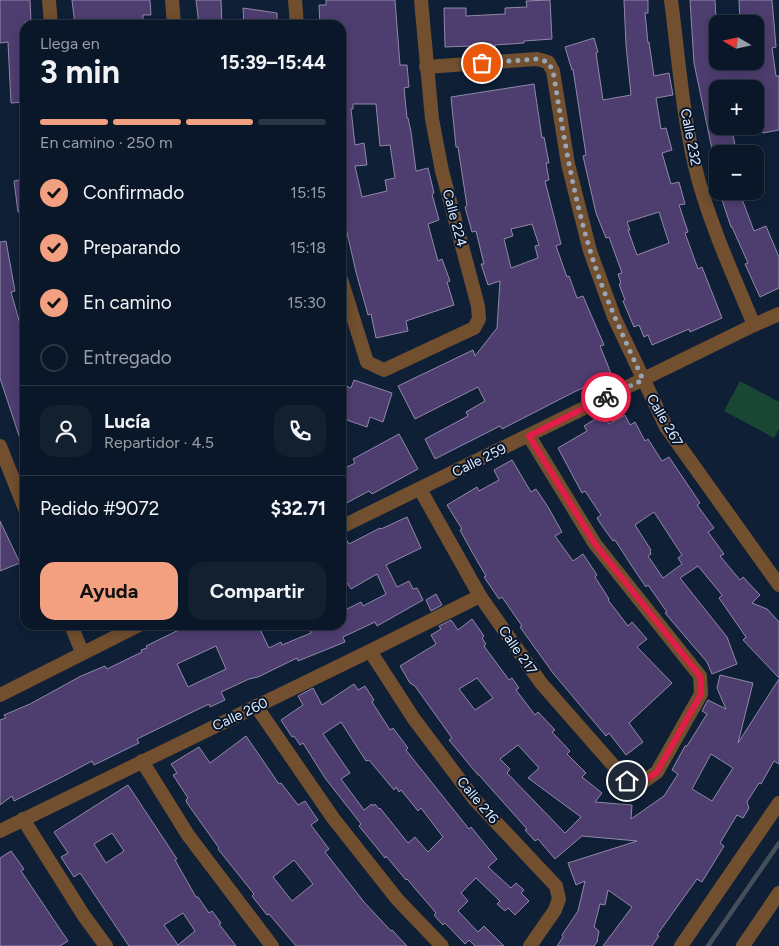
<!DOCTYPE html>
<html lang="es">
<head>
<meta charset="utf-8">
<style>
	body { margin:0; font-family:Figtree,sans-serif; background:#132030; color:#f1f3f6; height:100vh; display:flex; flex-direction:column; font-size:19px; white-space:nowrap }
	* { box-sizing:border-box; margin:0 }
	p { font-size:16px; color:#999fa8 }
	.icon { flex:none; width:28px; height:28px; fill:none; stroke:currentColor; stroke-width:2; stroke-linecap:round; stroke-linejoin:round }
	.map { position:relative; flex:1; overflow:hidden }
	.details { position:absolute; left:20px; top:20px; width:326px; height:610px; display:flex; flex-direction:column; background:#0a1728; border-radius:15px; box-shadow:0 2px 12px #0003,0 0 0 1px #2a3645 }
	.details>* { flex:none }
	.needle { width:32px; rotate:279deg }
	.tools { position:absolute; left:709px; top:15px; display:grid; gap:10px }
	.tools a { display:grid; place-items:center; width:55px; height:55px; border-radius:10px; background:#0a1728; box-shadow:0 2px 12px #0003,0 0 0 1px #2a3645; font-size:25px }
	.pin { position:absolute; display:grid; place-items:center; width:42px; height:42px; color:#fff; margin:-21px; border:2px solid #fff; border-radius:50%; box-shadow:0 1px 5px #0007 }
	.courier { position:absolute; display:grid; place-items:center; width:50px; height:50px; margin:-25px; border:4px solid #e11d48; border-radius:50%; background:#fff; color:#222; box-shadow:0 1px 6px #0007 }
	.summary em { font-style:normal; font-weight:700 }
	.summary div { display:flex; flex-direction:column-reverse }
	.summary { display:flex; align-items:center; justify-content:space-between; height:85px; padding:0 20px }
	h1 { font-size:32px; font-weight:700; line-height:38px }
	.bar { display:grid; grid-template-columns:repeat(4,1fr); gap:8px 5px; align-content:center; height:60px; padding:0 20px }
	.bar i { height:6px; border-radius:4px; background:#2a3645 }
	.bar .active { background:#f2a07f }
	.bar p { grid-column:span 4 }
	.line { display:flex; align-items:center; gap:12px; padding:0 20px; border-top:1px solid #2a3645 }
	.line div { flex:1 }
	.round { display:grid; place-items:center; flex:none; width:52px; height:52px; border-radius:15px; background:#132030 }
	ol { padding:0 20px; list-style:none }
	li { display:flex; align-items:center; gap:15px; height:55px }
	li p { margin-inline-start:auto }
	li .icon { padding:5px; border-radius:50%; background:#f2a07f; color:#111; stroke-width:4 }
	li:last-child { color:#999fa8 }
	li i { width:28px; height:28px; border:2px solid #2a3645; border-radius:50% }
	.cta { display:flex; gap:10px; margin-top:auto; padding:10px 20px }
	.cta a { flex:1; height:58px; border-radius:15px; background:#f2a07f; color:#111; font-size:20px; font-weight:700; line-height:58px; text-align:center }
	.cta a+a { background:#132030; color:#f1f3f6 }
	.map>svg:first-child { display:block }
	.green { fill:#1a4733 }
	.lines { fill:none; stroke-linecap:round; stroke-linejoin:round }
	.stream { stroke:#444f5a; stroke-width:4.5 }
	.building { fill:#4e3e70; stroke:#9188a9; fill-rule:evenodd }
	.minor { stroke:#714f2f; stroke-width:14 }
	.done { stroke:#98a6b9; stroke-width:5; stroke-dasharray:0 9 }
	.route { stroke:#e11d48; stroke-width:6 }
	.labels { text-anchor:middle; stroke-width:4; stroke-linejoin:round; paint-order:stroke }
	.street-label { font-size:14px; fill:#e3eeff; stroke:#05152b }
</style>
</head>
<body>
<div class="map">
<svg width="779" height="946" viewBox="0 0 779 946">
	<rect width="100%" height="100%" fill="#0e1f36"/>
	<polygon class="green" points="740,381 779,402 779,429 774,438 724,411"/>
	<g class="lines">
		<polyline class="stream" points="708,946 779,843"/>
	</g>
	<g class="building">
		<polygon points="0,0 30,0 31,22 25,22 25,102 11,103 8,42 0,43"/>
		<polygon points="72,0 150,0 151,15 143,15 143,25 75,25"/>
		<polygon points="196,0 221,0 222,25 199,25"/>
		<path d="M326 0H395L400 65H407L409 87 404 88 407 118H408L411 132 416 171 428 168 434 193 432 194 439 220 428 224 438 261 442 259 450 281 447 282 454 305 406 321 408 331 376 338 371 314 368 315 356 272 341 206V25H320L319 5H326ZM353 104H376L380 146 390 145 395 178 385 180 387 191 362 197 355 166 367 165 364 143 355 145 351 109H353Z"/>
		<polygon points="550,0 552,39 524,41 524,43 495,45 495,47 472,48 472,46 445,47 444,8 466,8 466,16 505,14 505,8 527,7 526,1"/>
		<path d="M624 0H648V13H645L648 43 649 42 654 76 669 73 673 95 656 98 661 129 666 128 672 150 662 153 671 184 679 182 685 204 679 205 688 232 685 233 698 269 702 267 722 318 690 332 689 329 652 345 648 335 644 337 639 325 634 327 623 301 625 300 619 284 621 283 618 274 622 273 609 237 606 238 596 213 583 156 586 155 573 69 572 70 565 47 594 38 598 52 596 53 603 100 631 95 626 45ZM659 212 669 243 637 255 628 230H630L627 222Z"/>
		<polygon points="690,0 715,0 718,65 755,61 755,22 740,22 739,0 772,0 776,47 772,48 776,76 779,76 779,130 763,133 756,99 755,100 755,89 744,89 743,84 718,88 718,126 731,126 737,154 713,154 694,63"/>
		<polygon points="243,8 277,13 277,25 244,25"/>
		<path d="M534 84 542 138 544 137 549 163H546L549 180 545 181 561 244 556 246 567 277 569 276 577 298 583 296 604 345 600 346 612 376 576 391 502 429 500 426 435 459 425 439 468 416 466 412 485 401 478 387 415 419 398 386 473 350 475 356 497 328 500 281 488 285 481 264H484L476 231 472 232 465 207 467 206 458 147H456L451 97ZM532 224 539 245 535 246 538 258 511 268 504 239 513 236 511 229Z"/>
		<polygon points="25,179 25,211 18,212 14,181"/>
		<polygon points="719,191 739,191 754,231 766,226 779,257 779,288 760,297 745,264 748,263 732,227 731,227"/>
		<polygon points="6,241 15,291 11,292 20,324 25,323 25,448 23,448 0,378 0,242"/>
		<polygon points="354,380 392,393 383,422 370,417 367,427 341,418 341,384 351,388"/>
		<path d="M603 414 609 424 625 415 630 425 635 422 645 441 648 439 662 461 669 457 700 503 697 505 714 528 708 532 724 554 720 556 740 580 743 577 760 595 752 603 767 609 779 622V678L743 640 746 637 719 598 722 595 698 566 680 578 727 637 737 664 712 674 707 662 665 613 667 612 648 585 646 587 635 571 615 540 613 541 600 523 597 518 601 515 585 491 582 493 558 448 587 431 584 426ZM654 512 682 555 678 558 682 564 663 578 648 556 651 554 650 551 651 550 635 525Z"/>
		<polygon points="399,434 418,469 372,494 369,491 341,506 341,470 355,463 353,459"/>
		<polygon points="512,460 531,492 536,489 548,507 562,532 555,536 573,561 583,554 597,575 595,577 609,599 608,600 628,626 632,622 647,639 637,647 672,683 629,723 643,742 626,755 609,733 606,736 553,673 520,627 522,626 502,597 499,599 484,577 486,576 472,552 460,530 462,529 447,505 477,487 479,491 499,480 494,470"/>
		<path d="M407 517 421 548 386 565 397 587 409 581 413 589 417 588 423 600 377 626 375 622 343 637 345 642 298 661 297 658 258 677 249 679 221 692 225 700 210 707 209 704 137 739 139 743 94 765 92 761 60 778 14 801 12 796 0 805V720L6 718 4 715 30 704 81 676 105 666 107 669 142 652 141 650 147 648 146 646 189 625H258L269 648 281 642 282 645 311 633 307 625H341V612L361 602 363 606 386 594 377 574 351 589 347 583 341 586V536L344 535 349 544 380 528 381 529ZM216 646 226 669 188 687 177 664Z"/>
		<polygon points="0,521 20,563 0,571"/>
		<polygon points="436,594 442,605 431,611 426,600"/>
		<path d="M472 619 484 636 482 638 486 644 484 646 509 680 512 678 519 688 516 690 535 715 538 712 555 730 552 732 570 751 567 754 586 773 582 777 602 793 595 802 632 805 631 819 664 796 678 774 672 770 685 746H687L707 714 702 711 708 700 726 709 717 688 720 675 753 683 738 743 779 679V764L774 761 761 784 759 783 747 802 749 808 743 818 737 815 720 843 724 846 702 882 697 879 657 935 659 936 652 946H603L632 907 608 890 605 905 600 904 594 927 599 931 597 942 594 946H557L563 937 562 935 578 911 585 881 576 885 568 863 637 841 582 836 555 859 538 839 535 841 525 830 527 829 479 775H478L449 740 452 738 415 686 410 683 400 666 436 644 431 635 441 629 439 626 451 620 458 630ZM477 678 493 698 475 710 459 689ZM518 745 539 768 528 778 581 817 565 833 507 773 510 769 500 759ZM711 754 733 768 712 801 692 789Z"/>
		<path d="M354 684 358 690 365 686 374 700 372 702 390 730 393 728 408 748 406 750 421 769 469 829 471 827 497 859 488 867 511 888 516 883 524 890 521 893 529 901 515 915 508 908 505 911 497 904 500 901 476 878 461 893 468 901 458 911 478 932 484 926 504 946H475L469 940 465 944 445 923 443 925 434 915 436 913 407 879 406 880 386 856 385 858 377 848 359 826 361 824 325 778 303 743 300 745 294 736 292 737 281 720 303 705 298 696 313 688 322 705ZM341 722 366 761 369 760 394 790 396 787 399 792 401 790 418 811 421 808 443 837 428 852 415 837 408 843 380 808 379 809 375 804 373 806 372 804 364 810 341 779 350 773 323 734Z"/>
		<path d="M246 736 279 784 281 783 298 805 305 801 318 820 311 825 329 849 325 852 364 902 391 931 392 930 407 946H296L269 914 267 915 252 896 254 894 218 849 219 848 187 803 186 800 188 798 173 775 177 773 171 764 199 747 210 763ZM294 860 313 884 292 901 273 877Z"/>
		<path d="M128 785 177 859 175 860 196 897H198L209 913 212 911 221 923 219 924 236 946H129L80 873 74 877 61 857 68 853 54 832ZM112 833 124 851 106 863 94 844ZM183 913 195 931 178 945 164 925Z"/>
		<polygon points="11,851 24,869 21,871 68,941 60,946 0,946 0,858"/>
	</g>
	<g class="lines">
		<g class="minor">
			<polyline points="49,0 51,25"/>
			<polyline points="172,0 174,25"/>
			<polyline points="295,0 297,25"/>
			<path d="M671 0C679 61 683 123 699 182 713 231 734 277 754 325"/>
			<polyline points="426,67 537,59 548,62 553,71 568,164 590,251 614,317 666,427 779,585"/>
			<polyline points="341,279 367,362 384,370 474,328 479,319 478,306 442,171 432,119 421,0"/>
			<polyline points="0,446 25,509"/>
			<polyline points="420,489 480,596 541,683 627,781 634,785 643,782 657,772 701,694 700,676 595,544 529,436"/>
			<polyline points="341,527 754,325 779,314"/>
			<polyline points="71,625 82,652"/>
			<polyline points="370,651 414,719 475,800 556,886 559,899 555,910 530,946"/>
			<polyline points="0,695 139,625"/>
			<polyline points="256,706 333,818 397,899 442,946"/>
			<polyline points="142,761 188,835 272,946"/>
			<polyline points="23,819 84,916 106,946"/>
			<polyline points="0,831 370,651 480,596"/>
			<polyline points="681,946 779,803"/>
			<polyline points="743,946 779,893"/>
		</g>
	</g>
	<g class="lines">
		<path class="done" d="M482 63 537 59 548 62 553 71C563 131 572 191 590 250 603 295 624 337 643 380L606 397"/>
		<polyline class="route" points="606,397 529,436 595,544 700,676 701,694 657,772 643,782 634,785 627,781"/>
	</g>
	<g class="labels">
		<g class="street-label">
			<text transform="translate(691 137) rotate(79)" y="5">Calle 232</text>
			<text transform="translate(455 218) rotate(75)" y="5">Calle 224</text>
			<text transform="translate(665 420) rotate(60)" y="5">Calle 267</text>
			<text transform="translate(479 460) rotate(-26)" y="5">Calle 259</text>
			<text transform="translate(518 650) rotate(55)" y="5">Calle 217</text>
			<text transform="translate(240 714) rotate(-25)" y="5">Calle 260</text>
			<text transform="translate(478 800) rotate(50)" y="5">Calle 216</text>
		</g>
	</g>
</svg>
<div class="tools">
<a><svg class="needle" viewBox="-14 -14 28 28"><path d="M0-13l5 13h-10z" fill="#e53935"/><path d="M0 13l5-13h-10z" fill="#999fa8"/></svg></a>
<a>+</a>
<a>−</a>
</div>
<div class="pin" style="left:482px;top:63px;background:#ea580c"><svg class="icon" aria-label="bag" viewBox="0 0 24 24"><path d="M5 8h14l-1 12H6zM9 8a3 3 0 0 1 6 0"/></svg></div>
<div class="pin" style="left:627px;top:781px;background:#1f2937"><svg class="icon" aria-label="home" viewBox="0 0 24 24"><path d="M3 11l9-7 9 7M6 9v11h12V9"/></svg></div>
<div class="courier" style="left:606px;top:397px"><svg class="icon" aria-label="bike" viewBox="0 0 24 24"><circle cx="6" cy="16" r="4"/><circle cx="18" cy="16" r="4"/><path d="M6 16l4-8h5l3 8M10 8l3 8H6M13 5h3"/></svg></div>
<section class="details">
<div class="summary"><div><h1>3 min</h1><p>Llega en</p></div><em>15:39–15:44</em></div>
<div class="bar"><i class="active"></i><i class="active"></i><i class="active"></i><i></i><p>En camino · 250 m</p></div>
<ol>
<li><svg class="icon" aria-label="check" viewBox="0 0 24 24"><path d="M5 12l5 5 9-10"/></svg>Confirmado<p>15:15</p></li>
<li><svg class="icon" aria-label="check" viewBox="0 0 24 24"><path d="M5 12l5 5 9-10"/></svg>Preparando<p>15:18</p></li>
<li><svg class="icon" aria-label="check" viewBox="0 0 24 24"><path d="M5 12l5 5 9-10"/></svg>En camino<p>15:30</p></li>
<li><i></i>Entregado</li>
</ol>
<div class="line" style="height:90px"><a class="round"><svg class="icon" aria-label="person" viewBox="0 0 24 24"><circle cx="12" cy="8" r="4"/><path d="M4 21q1-7 8-7t8 7"/></svg></a><div><b>Lucía</b><p>Repartidor · 4.5</p></div><a class="round"><svg class="icon" aria-label="phone" viewBox="0 0 24 24"><path d="M5 4h4l2 5-3 2q2 4 5 5l2-3 5 2v4C11 20 4 13 5 4z"/></svg></a></div>
<div class="line" style="height:65px"><div>Pedido #9072</div><b>$32.71</b></div>
<div class="cta"><a>Ayuda</a><a>Compartir</a></div>
</section>
</div>
</body>
</html>
